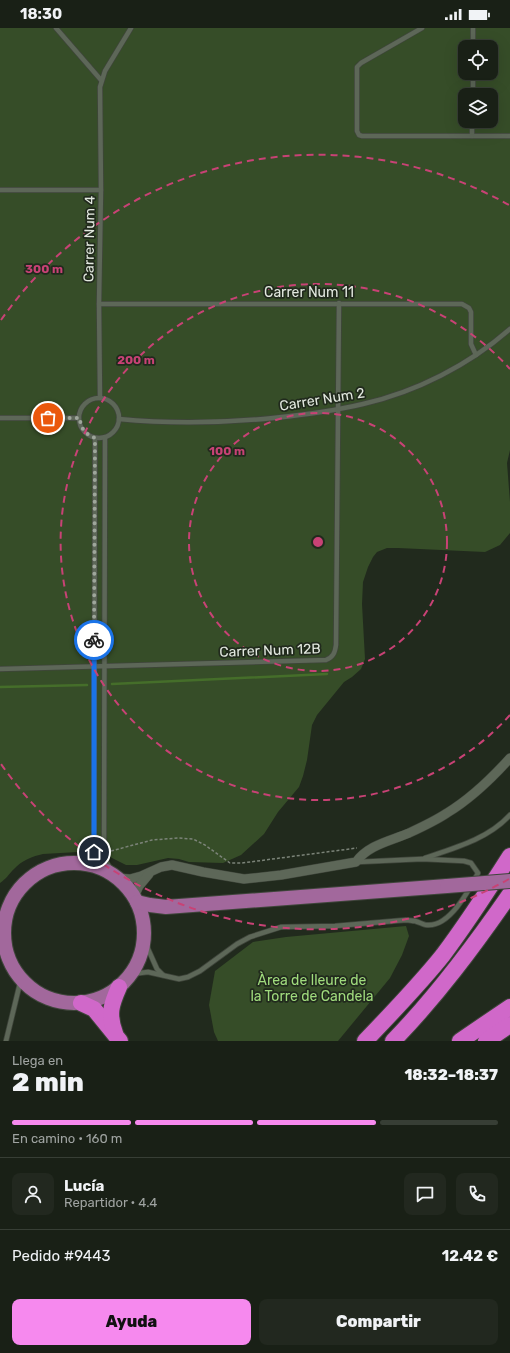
<!DOCTYPE html>
<html lang="es">
<head>
<meta charset="utf-8">
<style>
	body { margin:0; font-family:Rubik,sans-serif; background:#22281f; color:#f1f3f6; height:100vh; display:flex; flex-direction:column; font-size:15px; white-space:nowrap }
	* { box-sizing:border-box; margin:0 }
	p { font-size:13px; color:#9fa3a1 }
	.icon { flex:none; width:22px; height:22px; fill:none; stroke:currentColor; stroke-width:2; stroke-linecap:round; stroke-linejoin:round }
	.map { position:relative; height:1013px; overflow:hidden }
	.details { display:flex; flex-direction:column; background:#192016; flex:1 }
	.details>* { flex:none }
	.tools { position:absolute; left:458px; top:12px; display:grid; gap:8px }
	.tools a { display:grid; place-items:center; width:40px; height:40px; border-radius:8px; background:#192016; box-shadow:0 4px 16px #0002,0 0 0 1px #373e35; font-size:20px }
	.pin { position:absolute; display:grid; place-items:center; width:34px; height:34px; color:#fff; margin:-17px; border:2px solid #fff; border-radius:50%; box-shadow:0 1px 4px #0007 }
	.courier { position:absolute; display:grid; place-items:center; width:40px; height:40px; margin:-20px; border:3px solid #1a73e8; border-radius:50%; background:#fff; color:#222; box-shadow:0 1px 5px #0007 }
	.head em { font-style:normal; font-weight:800 }
	.head div { display:flex; flex-direction:column-reverse }
	.head { display:flex; align-items:center; justify-content:space-between; height:68px; padding:0 12px }
	h1 { font-size:26px; font-weight:800; line-height:30px }
	.bar { display:grid; grid-template-columns:repeat(4,1fr); gap:6px 4px; align-content:center; height:48px; padding:0 12px }
	.bar i { height:5px; border-radius:3px; background:#373e35 }
	.bar .on { background:#f689ee }
	.bar p { grid-column:span 4 }
	.line { display:flex; align-items:center; gap:10px; padding:0 12px; border-top:1px solid #373e35 }
	.line div { flex:1 }
	.round { display:grid; place-items:center; flex:none; width:42px; height:42px; border-radius:8px; background:#22281f }
	.primary-button { display:flex; gap:8px; margin-top:auto; padding:8px 12px }
	.primary-button a { flex:1; height:46px; border-radius:8px; background:#f689ee; color:#111; font-size:16px; font-weight:800; line-height:46px; text-align:center }
	.primary-button a+a { background:#22281f; color:#f1f3f6 }
	.status { display:flex; justify-content:space-between; align-items:center; height:28px; padding:0 20px; background:#192016; direction:ltr }
	.status svg { height:11px; fill:currentColor }
	.map>svg:first-child { display:block }
	.green { fill:#364d28; fill-rule:evenodd }
	.lines { fill:none; stroke-linecap:round; stroke-linejoin:round }
	.stream { stroke:#456e2a; stroke-width:2.5 }
	.lane-casing { stroke:#3f453b; stroke-width:6 }
	.street-casing { stroke:#3f453b; stroke-width:10 }
	.primary-casing { stroke:#3f453b; stroke-width:16 }
	.highway-casing { stroke:#3f453b; stroke-width:18 }
	.path { stroke:#7b8378; stroke-width:1.5; stroke-dasharray:3 2; stroke-linecap:butt }
	.lane { stroke:#5d6758; stroke-width:4.5 }
	.street { stroke:#5d6758; stroke-width:9 }
	.primary { stroke:#a2689c; stroke-width:14 }
	.highway { stroke:#d068c9; stroke-width:16 }
	.primary-bridge-casing { stroke:#3f453b; stroke-width:16; stroke-linecap:butt }
	.primary-bridge { stroke:#a2689c; stroke-width:14 }
	.done { stroke:#9ea69b; stroke-width:4; stroke-dasharray:0 7.2 }
	.route { stroke:#1a73e8; stroke-width:5 }
	.ring { fill:none; stroke:#c84275; stroke-width:2; stroke-dasharray:7 5 }
	.labels { text-anchor:middle; stroke-width:3.5; stroke-linejoin:round; paint-order:stroke }
	.street-label { font-size:14px; fill:#e2e8df; stroke:#212a1d }
	.park-label { font-size:14px; fill:#a0db7d; stroke:#212a1d }
	.centre { fill:#c84275; stroke:#212a1d; stroke-width:2 }
	.ring-label { font-size:12px; text-anchor:middle; font-weight:bold; fill:#c84275; stroke:#212a1d; stroke-width:3.5; stroke-linejoin:round; paint-order:stroke }
</style>
</head>
<body>
<div class="status"><b>18:30</b><svg viewBox="0 0 49 12"><path d="M0 12V9h3v3zM5 12V6h3v6zM10 12V3h3v9zM15 12V0h3v12zM26 1h20v11H26zM47 4h2v5h-2z"/></svg></div>
<div class="map">
<svg width="510" height="1013" viewBox="0 0 510 1013">
	<rect width="100%" height="100%" fill="#212a1d"/>
	<g class="green">
		<path d="M0 0H510V422L507 435 510 474V505L500 517 485 524 398 520H387L377 524 373 529 368 539 363 554 362 576 365 631 361 641 352 649 344 654 317 687 312 697 307 732 303 748 299 759 278 784 264 806 241 827 223 835 189 834 179 831 168 830 137 837H126L110 829 78 824 43 826C33 828 21 833 14 841 9 846 6 851 0 855ZM465 19H491V45H465ZM465 67H491V93H465Z"/>
		<polygon points="406,898 409,908 402,927 390,950 338,1013 218,1013 214,1004 209,977 215,943 253,914 286,909"/>
	</g>
	<g class="lines">
		<g class="stream">
			<polyline points="112,656 327,646"/>
			<polyline points="0,659 87,657"/>
		</g>
		<defs>
			<g id="lane">
				<polyline points="56,0 101,52"/>
				<polyline points="422,0 361,35 357,39 357,103 359,107 362,108 510,108"/>
				<polyline points="473,19 473,0"/>
				<polyline points="473,67 473,45"/>
				<polyline points="472,108 472,93"/>
				<polyline points="0,162 101,162"/>
				<polyline points="99,276 462,276 469,280 471,284 471,316 476,327"/>
				<polyline points="100,370 99,276 101,162 100,59 105,43 131,0"/>
				<circle cx="99" cy="390" r="20"/>
				<polyline points="0,390 79,390"/>
				<path d="M119 391C171 396 222 395 273 390 303 387 334 383 363 376 416 364 469 337 510 301"/>
				<polyline points="105,410 104,824 107,835 114,847"/>
				<path d="M0 641 326 632C333 629 335 625 336 617L339 275"/>
				<path d="M425 830C455 820 488 811 510 787"/>
				<polyline points="94,838 95,410"/>
				<polyline points="144,912 157,941 163,947"/>
				<path d="M132 946 148 944 179 951 188 949 200 943 237 916 250 909 281 899 335 898 406 892C409 892 412 893 415 893 419 894 424 897 427 897 450 899 469 862 478 845L471 835 464 833 422 831 357 834"/>
				<polyline points="6,1013 21,951"/>
			</g>
			<g id="street">
				<path d="M118 850 130 851 141 848 161 839 172 837 203 844 244 851 281 847 356 834C368 817 390 813 409 805 422 799 435 793 447 785 470 771 492 750 510 730"/>
				<polyline points="134,869 139,858 149,846"/>
			</g>
			<g id="primary">
				<circle cx="74" cy="905" r="70"/>
				<polyline points="137,874 150,877 166,879 447,858"/>
			</g>
			<g id="highway">
				<polyline points="81,975 94,981 120,1013"/>
				<path d="M115 1005C108 986 111 977 119 959"/>
				<path d="M365 1013C392 985 419 957 443 927 467 895 489 861 510 828"/>
				<path d="M393 1013C437 968 474 918 510 866"/>
				<polyline points="460,1013 510,979"/>
				<polyline points="486,1013 510,997"/>
			</g>
		</defs>
		<use href="#lane" class="lane-casing"/>
		<use href="#street" class="street-casing"/>
		<use href="#primary" class="primary-casing"/>
		<use href="#highway" class="highway-casing"/>
		<polyline class="path" points="111,823 152,812 178,810 193,811 205,817 230,835 242,835 357,820"/>
		<use href="#lane" class="lane"/>
		<use href="#street" class="street"/>
		<use href="#primary" class="primary"/>
		<use href="#highway" class="highway"/>
		<defs>
			<polyline id="primary-bridge" points="447,858 510,853"/>
		</defs>
		<use href="#primary-bridge" class="primary-bridge-casing"/>
		<use href="#primary-bridge" class="primary-bridge"/>
	</g>
	<g class="lines">
		<path class="done" d="M48 390H80C80 400 86 407 95 410L94 612"/>
		<polyline class="route" points="94,824 94,612"/>
	</g>
	<g class="ring">
		<circle cx="318" cy="514" r="129"/>
		<path d="M510 687A258 258 0 1 1 510 341"/>
		<path d="M509 851A387 387 0 0 1 1 736M1 292A387 387 0 0 1 509 177"/>
	</g>
	<g class="labels">
		<g class="street-label">
			<text transform="translate(89 211) rotate(-89)" y="5">Carrer Num 4</text>
			<text x="309" y="269">Carrer Num 11</text>
			<text transform="translate(322 371) rotate(-9)" y="5">Carrer Num 2</text>
			<text transform="translate(270 622) rotate(-2)" y="5">Carrer Num 12B</text>
		</g>
		<g class="park-label">
			<text x="312" y="957">Àrea de lleure de<tspan x="312" dy="16">la Torre de Candela</tspan></text>
		</g>
	</g>
	<circle cx="318" cy="514" r="6" class="centre"/>
	<g class="ring-label">
		<text x="44" y="245">300 m</text>
		<text x="136" y="336">200 m</text>
		<text x="227" y="427">100 m</text>
	</g>
</svg>
<div class="tools">
<a><svg class="icon" aria-label="locate" viewBox="0 0 24 24"><circle cx="12" cy="12" r="6"/><path d="M12 2v4M12 18v4M2 12h4M18 12h4"/></svg></a>
<a><svg class="icon" aria-label="layers" viewBox="0 0 24 24"><path d="M12 4l9 5-9 5-9-5zM3 14l9 5 9-5"/></svg></a>
</div>
<div class="pin" style="left:48px;top:390px;background:#ea580c"><svg class="icon" aria-label="bag" viewBox="0 0 24 24"><path d="M5 8h14l-1 12H6zM9 8a3 3 0 0 1 6 0"/></svg></div>
<div class="pin" style="left:94px;top:824px;background:#1f2937"><svg class="icon" aria-label="home" viewBox="0 0 24 24"><path d="M3 11l9-7 9 7M6 9v11h12V9"/></svg></div>
<div class="courier" style="left:94px;top:612px"><svg class="icon" aria-label="bike" viewBox="0 0 24 24"><circle cx="6" cy="16" r="4"/><circle cx="18" cy="16" r="4"/><path d="M6 16l4-8h5l3 8M10 8l3 8H6M13 5h3"/></svg></div>
</div>
<section class="details">
<div class="head"><div><h1>2 min</h1><p>Llega en</p></div><em>18:32–18:37</em></div>
<div class="bar"><i class="on"></i><i class="on"></i><i class="on"></i><i></i><p>En camino · 160 m</p></div>
<div class="line" style="height:72px"><a class="round"><svg class="icon" aria-label="person" viewBox="0 0 24 24"><circle cx="12" cy="8" r="4"/><path d="M4 21q1-7 8-7t8 7"/></svg></a><div><b>Lucía</b><p>Repartidor · 4.4</p></div><a class="round"><svg class="icon" aria-label="chat" viewBox="0 0 24 24"><path d="M4 5h16v11H9l-5 4z"/></svg></a><a class="round"><svg class="icon" aria-label="phone" viewBox="0 0 24 24"><path d="M5 4h4l2 5-3 2q2 4 5 5l2-3 5 2v4C11 20 4 13 5 4z"/></svg></a></div>
<div class="line" style="height:52px"><div>Pedido #9443</div><b>12.42 €</b></div>
<div class="primary-button"><a>Ayuda</a><a>Compartir</a></div>
</section>
</body>
</html>
